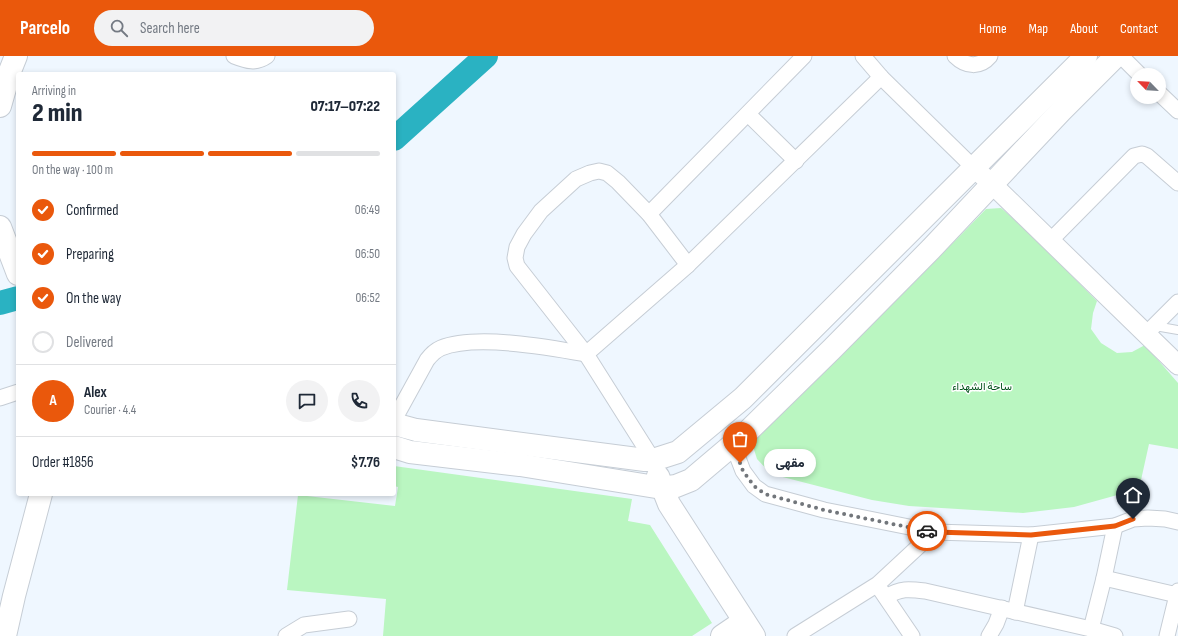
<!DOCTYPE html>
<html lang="en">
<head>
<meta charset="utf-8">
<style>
	body { margin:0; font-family:"Sofia Sans Condensed",Vazirmatn,sans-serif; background:#f2f2f3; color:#1f2937; height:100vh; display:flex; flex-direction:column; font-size:15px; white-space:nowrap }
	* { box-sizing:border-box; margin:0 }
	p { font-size:13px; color:#747a83 }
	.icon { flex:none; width:22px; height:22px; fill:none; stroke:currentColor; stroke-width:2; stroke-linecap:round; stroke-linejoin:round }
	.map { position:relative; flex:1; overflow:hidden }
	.drawer { position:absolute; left:16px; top:16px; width:380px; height:424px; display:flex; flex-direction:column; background:#fff; border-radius:4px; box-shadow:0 2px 6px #0003 }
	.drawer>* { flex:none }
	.needle { width:26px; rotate:295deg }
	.fabs { position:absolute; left:1130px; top:12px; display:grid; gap:8px }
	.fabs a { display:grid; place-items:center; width:36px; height:36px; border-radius:50%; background:#fff; box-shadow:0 2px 6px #0003; font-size:20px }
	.pin { position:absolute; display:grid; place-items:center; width:34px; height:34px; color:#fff; margin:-41px -17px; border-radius:50% 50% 50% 0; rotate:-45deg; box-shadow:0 0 4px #0007 }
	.pin .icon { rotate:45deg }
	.courier { position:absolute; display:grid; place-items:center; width:40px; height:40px; margin:-20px; border:3px solid #ea580c; border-radius:50%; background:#fff; color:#222; box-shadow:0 1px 5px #0007 }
	.bubble { position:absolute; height:28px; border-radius:14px; background:#fff; box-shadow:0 2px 6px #0003; font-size:13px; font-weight:800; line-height:28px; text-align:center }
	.overview em { font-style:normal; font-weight:800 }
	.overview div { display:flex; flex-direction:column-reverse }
	.overview { display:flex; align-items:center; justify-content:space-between; height:68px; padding:0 16px }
	h1 { font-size:26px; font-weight:800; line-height:30px }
	.bar { display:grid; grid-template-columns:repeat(4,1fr); gap:6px 4px; align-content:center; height:48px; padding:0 16px }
	.bar i { height:5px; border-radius:3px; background:#e0e1e3 }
	.bar .selected { background:#ea580c }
	.bar p { grid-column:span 4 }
	.line { display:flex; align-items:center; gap:10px; padding:0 16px; border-top:1px solid #e0e1e3 }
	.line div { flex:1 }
	.round { display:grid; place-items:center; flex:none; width:42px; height:42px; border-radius:21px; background:#f2f2f3 }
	ol { padding:0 16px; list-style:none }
	li { display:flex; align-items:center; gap:12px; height:44px }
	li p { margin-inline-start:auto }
	li .icon { padding:4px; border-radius:50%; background:#ea580c; color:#fff; stroke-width:4 }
	li:last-child { color:#747a83 }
	li i { width:22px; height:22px; border:2px solid #e0e1e3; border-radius:50% }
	header { display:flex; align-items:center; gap:24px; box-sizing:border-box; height:56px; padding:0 20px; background:#ea580c; color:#fff }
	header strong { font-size:19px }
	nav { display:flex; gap:22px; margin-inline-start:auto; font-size:14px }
	.search { width:280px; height:36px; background:#f2f2f3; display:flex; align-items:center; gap:10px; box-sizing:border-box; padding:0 14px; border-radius:22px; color:#747a83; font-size:15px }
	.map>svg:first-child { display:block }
	.green { fill:#baf6c1 }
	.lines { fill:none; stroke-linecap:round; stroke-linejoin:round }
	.river { stroke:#2ab2c2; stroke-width:24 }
	.service-casing { stroke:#c6cdd5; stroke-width:10 }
	.minor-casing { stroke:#c6cdd5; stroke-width:17 }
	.tertiary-casing { stroke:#c6cdd5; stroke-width:21 }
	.secondary-casing { stroke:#c6cdd5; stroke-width:24 }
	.primary-casing { stroke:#c6cdd5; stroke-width:24 }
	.service { stroke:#fff; stroke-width:8 }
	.minor { stroke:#fff; stroke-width:15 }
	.tertiary { stroke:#fff; stroke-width:19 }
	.secondary { stroke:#fff; stroke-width:22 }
	.primary { stroke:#fff; stroke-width:22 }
	.done { stroke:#72767b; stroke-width:4; stroke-dasharray:0 7.2 }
	.route { stroke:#ea580c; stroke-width:5 }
	.labels { text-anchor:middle; stroke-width:3; stroke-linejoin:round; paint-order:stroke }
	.park-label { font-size:11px; fill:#005119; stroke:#fff }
</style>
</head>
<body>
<header>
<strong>Parcelo</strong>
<div class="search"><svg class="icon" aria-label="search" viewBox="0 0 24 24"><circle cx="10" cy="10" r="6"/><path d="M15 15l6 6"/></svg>Search here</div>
<nav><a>Home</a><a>Map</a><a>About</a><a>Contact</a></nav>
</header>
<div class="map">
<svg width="1178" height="580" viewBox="0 0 1178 580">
	<rect width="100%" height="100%" fill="#eff7ff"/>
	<g class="green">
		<path d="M1001 152 1022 170 1097 245 1093 257 1091 273 1101 287 1117 297 1132 296 1145 289 1178 327V393L1149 388 1139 433 1074 451 1023 457 909 450 872 444 771 418 757 403 752 387 766 367C839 296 915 227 986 153Z"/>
		<polygon points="394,410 632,443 628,465 650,469 712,567 692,580 383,580 386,543 287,534 298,439 395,450 398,431 394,430"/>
	</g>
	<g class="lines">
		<g class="river">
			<polyline points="394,83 486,0"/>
			<polyline points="0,247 18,242"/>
		</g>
		<defs>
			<polyline id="service" points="1155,270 1178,274"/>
			<g id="minor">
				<path d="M234 0C247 5 256 8 267 0"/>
				<polyline points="863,0 881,21 974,112"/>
				<path d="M955 0C966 11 980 12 990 0"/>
				<polyline points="1121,0 1140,19"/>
				<polyline points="1159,37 1178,55"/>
				<polyline points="748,58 796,105"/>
				<polyline points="649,158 804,0"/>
				<polyline points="1050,185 1134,100 1142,98 1147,100 1178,127"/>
				<polyline points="1146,278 1178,246"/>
				<polyline points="0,342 18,336"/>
				<path d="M394 364 427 304C431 299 434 295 441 292 475 278 549 291 586 298L688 209 881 21"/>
				<polyline points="733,389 743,415 754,430 765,438 824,454 934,476 1031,479 1115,470 1133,463 1148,462 1165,463 1178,466"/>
				<polyline points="653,404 586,298 517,210 515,202 517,191 524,178 541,155 576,123 590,117 599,115 607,117 618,126 649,158 688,209"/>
				<polyline points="1104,522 1177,539"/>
				<polyline points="880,533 912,580"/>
				<path d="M886 541C900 532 909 533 925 535L1091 573 1115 580"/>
				<polyline points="1015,556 1031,479"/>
				<polyline points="1091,573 1104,522 1115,470"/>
				<polyline points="286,580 304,569 349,563"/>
				<polyline points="795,580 878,528 934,476"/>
				<polyline points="989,580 996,568 1002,552"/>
				<polyline points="1167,580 1178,535"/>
			</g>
			<polyline id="tertiary" points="974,112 992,128 1178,309"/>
			<polyline id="secondary" points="722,580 744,565"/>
			<g id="primary">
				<polyline points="0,50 10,15 16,0"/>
				<polyline points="0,171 18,218"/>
				<polyline points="394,368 416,374 645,404 653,404 678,396 743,342 1086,0"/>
				<polyline points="394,391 410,396 520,409 662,432 676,430 691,424 743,380 832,293 931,193 1061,55 1116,0"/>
				<polyline points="658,420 669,448 754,580"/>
				<polyline points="5,580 14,540 41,438"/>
			</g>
		</defs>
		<use href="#service" class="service-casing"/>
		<use href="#minor" class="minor-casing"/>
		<use href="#tertiary" class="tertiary-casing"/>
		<use href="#secondary" class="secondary-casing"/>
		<use href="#primary" class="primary-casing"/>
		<use href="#service" class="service"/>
		<use href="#minor" class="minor"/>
		<use href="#tertiary" class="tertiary"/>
		<use href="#secondary" class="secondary"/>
		<use href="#primary" class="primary"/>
	</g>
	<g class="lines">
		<polyline class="done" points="740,407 743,415 754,430 765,438 824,454 927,475"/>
		<polyline class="route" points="927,475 934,476 1031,479 1115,470 1133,463"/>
	</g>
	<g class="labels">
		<g class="park-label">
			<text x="982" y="334">ساحة الشهداء</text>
		</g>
	</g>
</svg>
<div class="fabs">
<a><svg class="needle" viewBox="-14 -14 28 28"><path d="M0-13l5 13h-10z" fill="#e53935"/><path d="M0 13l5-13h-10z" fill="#747a83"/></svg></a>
</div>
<div class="pin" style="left:740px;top:407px;background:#ea580c"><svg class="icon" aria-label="bag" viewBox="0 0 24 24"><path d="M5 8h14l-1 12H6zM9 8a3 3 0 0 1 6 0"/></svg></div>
<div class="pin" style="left:1133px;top:463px;background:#1f2937"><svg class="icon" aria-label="home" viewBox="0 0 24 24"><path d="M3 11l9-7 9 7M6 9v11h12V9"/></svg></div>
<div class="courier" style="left:927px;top:475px"><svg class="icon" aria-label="car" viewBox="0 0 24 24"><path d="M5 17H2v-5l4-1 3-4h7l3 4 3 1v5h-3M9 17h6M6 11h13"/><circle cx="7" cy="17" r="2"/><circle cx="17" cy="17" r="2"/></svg></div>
<div class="bubble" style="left:764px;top:393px;width:52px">مقهى</div>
<section class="drawer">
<div class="overview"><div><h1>2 min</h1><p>Arriving in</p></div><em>07:17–07:22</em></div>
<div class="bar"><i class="selected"></i><i class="selected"></i><i class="selected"></i><i></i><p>On the way · 100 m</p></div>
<ol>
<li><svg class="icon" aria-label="check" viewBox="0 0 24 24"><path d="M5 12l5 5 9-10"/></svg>Confirmed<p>06:49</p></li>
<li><svg class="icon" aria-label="check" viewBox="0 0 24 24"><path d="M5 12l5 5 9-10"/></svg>Preparing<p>06:50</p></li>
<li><svg class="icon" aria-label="check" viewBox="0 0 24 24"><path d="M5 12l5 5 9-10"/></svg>On the way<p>06:52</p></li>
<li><i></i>Delivered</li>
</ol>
<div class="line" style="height:72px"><b class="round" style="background:#ea580c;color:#fff">A</b><div><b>Alex</b><p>Courier · 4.4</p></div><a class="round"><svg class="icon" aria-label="chat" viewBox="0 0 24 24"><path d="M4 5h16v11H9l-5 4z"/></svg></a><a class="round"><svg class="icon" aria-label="phone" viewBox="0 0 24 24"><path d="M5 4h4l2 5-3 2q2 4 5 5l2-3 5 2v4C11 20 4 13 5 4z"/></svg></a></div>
<div class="line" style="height:52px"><div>Order #1856</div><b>$7.76</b></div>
</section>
</div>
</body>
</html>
